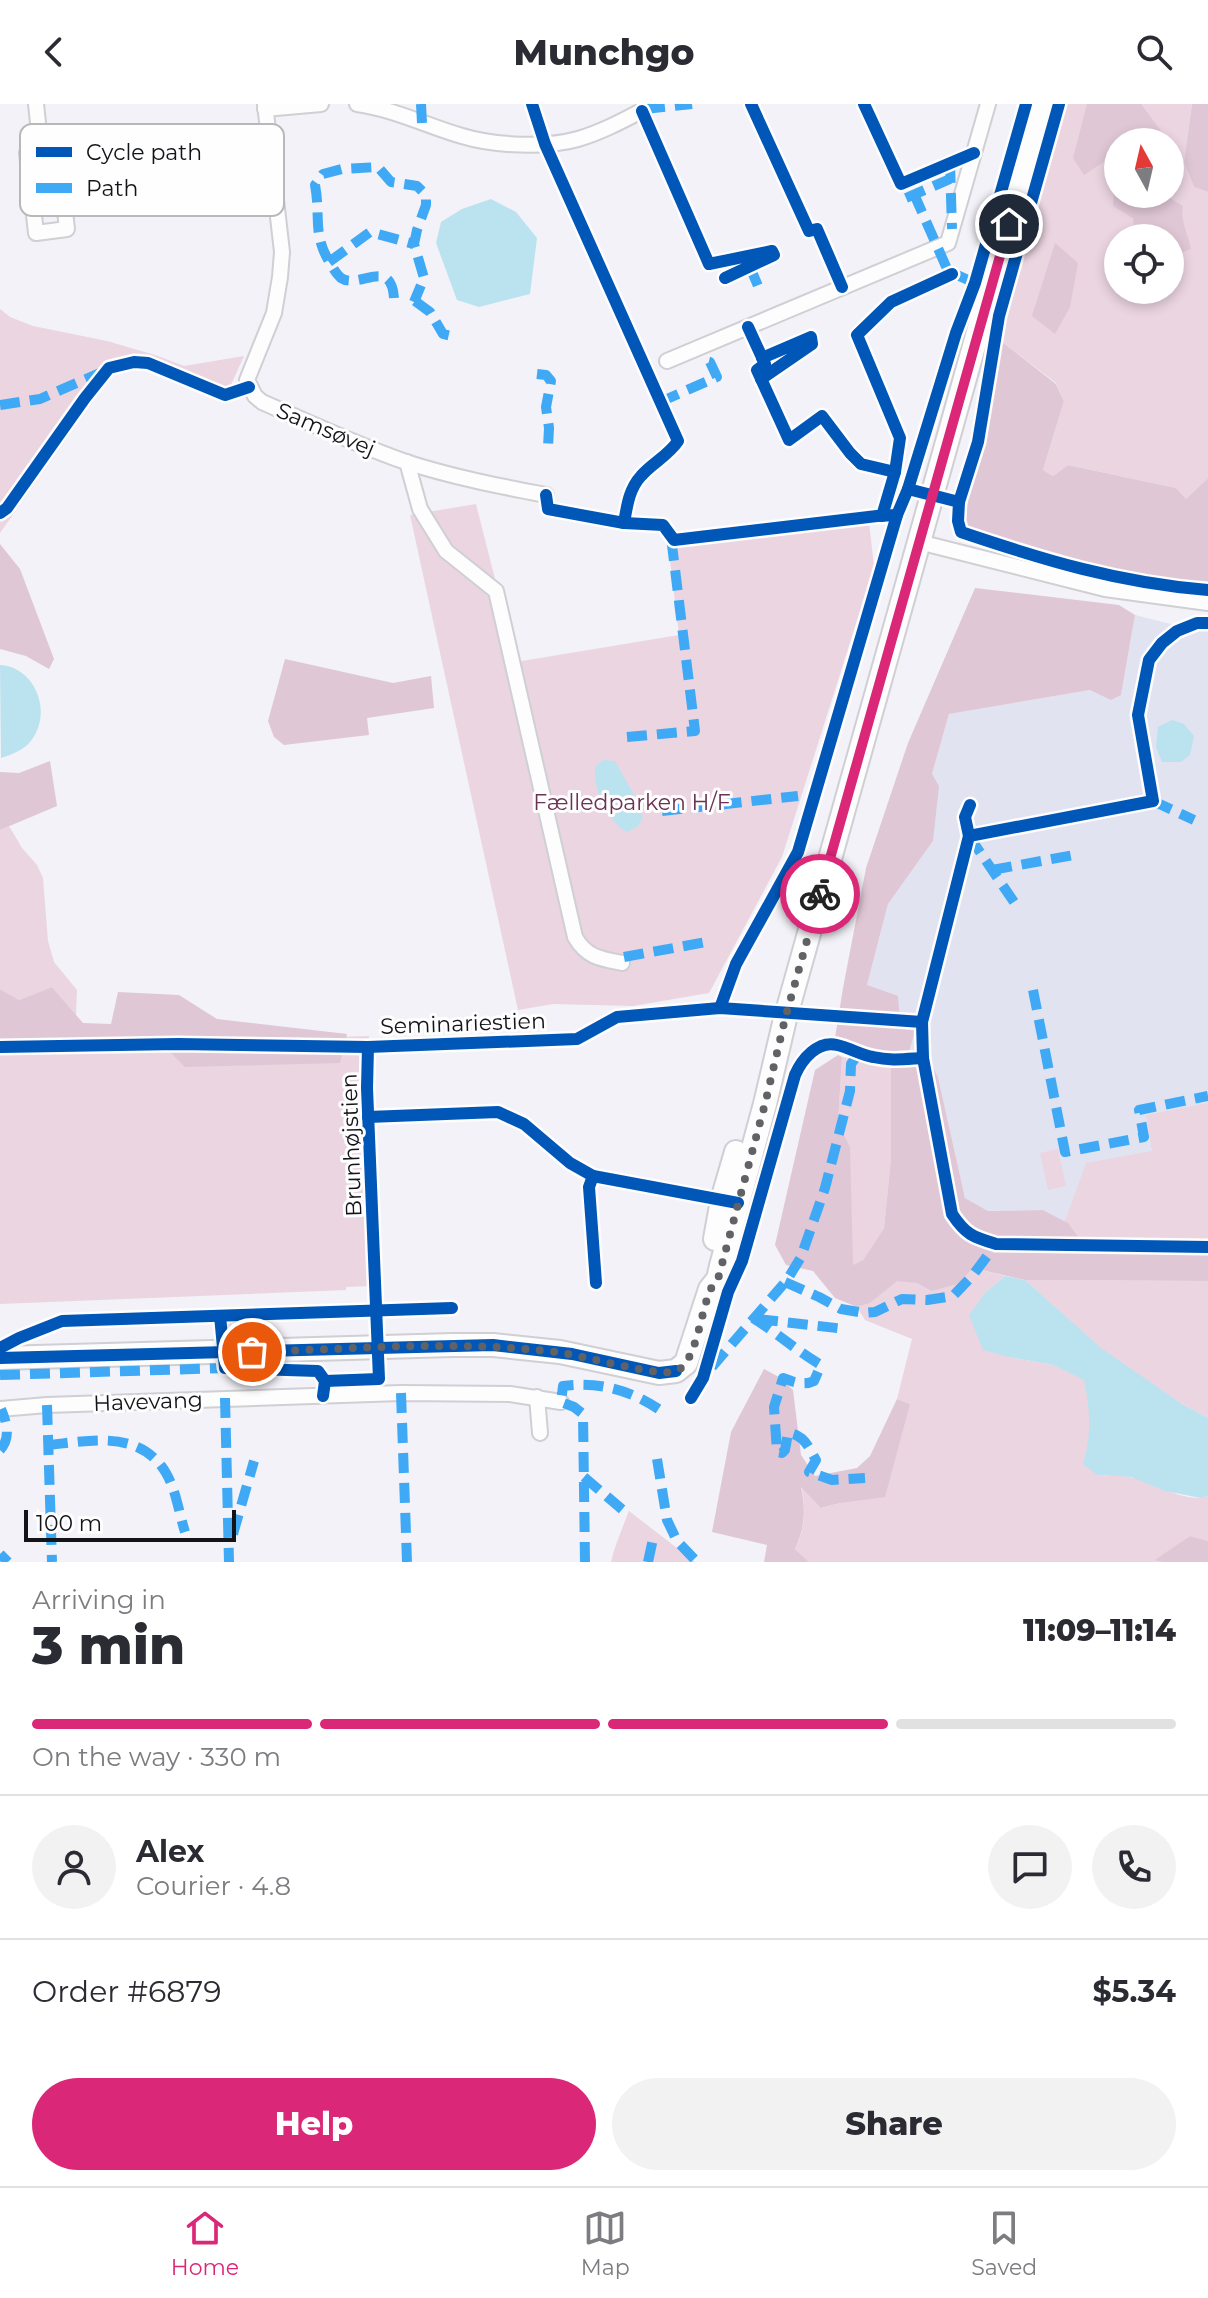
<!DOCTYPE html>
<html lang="en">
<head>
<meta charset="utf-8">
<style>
	body { margin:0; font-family:Montserrat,sans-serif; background:#f2f2f3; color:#2b2b33; height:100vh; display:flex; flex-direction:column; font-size:30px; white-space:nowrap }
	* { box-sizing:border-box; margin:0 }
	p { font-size:26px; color:#7c7c81 }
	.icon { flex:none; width:44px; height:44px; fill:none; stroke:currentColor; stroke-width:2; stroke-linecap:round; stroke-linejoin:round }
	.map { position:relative; height:1458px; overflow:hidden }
	.details { display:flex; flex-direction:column; background:#fff; flex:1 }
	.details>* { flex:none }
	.needle { width:52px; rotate:352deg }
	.buttons { position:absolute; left:1104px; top:24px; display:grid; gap:16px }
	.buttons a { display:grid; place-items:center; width:80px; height:80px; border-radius:50%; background:#fff; box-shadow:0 4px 12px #0003; font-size:40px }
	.scale { position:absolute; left:24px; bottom:20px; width:212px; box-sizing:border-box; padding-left:8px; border:4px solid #131418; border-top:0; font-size:22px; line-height:28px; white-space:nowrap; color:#131418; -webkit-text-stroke:6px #fefefe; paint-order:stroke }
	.pin { position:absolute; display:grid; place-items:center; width:68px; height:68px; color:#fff; margin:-34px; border:4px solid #fff; border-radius:50%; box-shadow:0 2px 8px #0007 }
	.courier { position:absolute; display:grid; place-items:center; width:80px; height:80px; margin:-40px; border:6px solid #db2777; border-radius:50%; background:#fff; color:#222; box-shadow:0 2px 10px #0007 }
	.headline em { font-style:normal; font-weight:800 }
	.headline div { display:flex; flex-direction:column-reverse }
	.headline { display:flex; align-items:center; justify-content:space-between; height:136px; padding:0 32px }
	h1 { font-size:52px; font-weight:800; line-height:60px }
	.bar { display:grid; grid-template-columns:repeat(4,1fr); gap:12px 8px; align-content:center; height:96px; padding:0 32px }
	.bar i { height:10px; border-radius:6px; background:#e1e1e2 }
	.bar .on { background:#db2777 }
	.bar p { grid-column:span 4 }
	.line { display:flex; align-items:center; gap:20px; padding:0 32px; border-top:2px solid #e1e1e2 }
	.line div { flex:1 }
	.round { display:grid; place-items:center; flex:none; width:84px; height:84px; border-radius:42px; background:#f2f2f3 }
	.action { display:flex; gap:16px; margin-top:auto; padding:16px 32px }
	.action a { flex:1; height:92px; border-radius:48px; background:#db2777; color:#fff; font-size:32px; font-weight:800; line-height:92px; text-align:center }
	.action a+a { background:#f2f2f3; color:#2b2b33 }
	header { display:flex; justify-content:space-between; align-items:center; height:104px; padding:0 32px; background:#fff; font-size:36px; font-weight:800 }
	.menu { display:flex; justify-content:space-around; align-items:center; height:112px; border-top:2px solid #e1e1e2; background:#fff; font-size:22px; color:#7c7c81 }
	.menu a { display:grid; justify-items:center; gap:4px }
	.menu .on { color:#db2777 }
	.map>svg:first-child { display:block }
	.built { fill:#e2e3f1 }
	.green { fill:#ebd5e1; fill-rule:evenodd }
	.forest { fill:#e0c7d6 }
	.water { fill:#bbe3ef }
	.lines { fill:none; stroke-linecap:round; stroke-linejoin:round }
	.street-casing { stroke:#cfcfd4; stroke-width:18 }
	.secondary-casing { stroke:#cfcfd4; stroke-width:26 }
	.street { stroke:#fdfdfe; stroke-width:14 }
	.secondary { stroke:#fdfdfe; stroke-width:22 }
	.quiet { stroke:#3fa9f5; stroke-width:10; stroke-dasharray:20 10; stroke-linecap:butt }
	.cycleway-casing { stroke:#fefefe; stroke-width:17 }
	.cycleway { stroke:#0057b8; stroke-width:12 }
	.done { stroke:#616266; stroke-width:8; stroke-dasharray:0 14.4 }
	.route { stroke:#db2777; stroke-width:10 }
	.labels { text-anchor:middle; stroke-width:6; stroke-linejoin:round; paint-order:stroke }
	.street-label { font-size:22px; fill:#131418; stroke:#fefefe }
	.park-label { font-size:22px; fill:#6c3251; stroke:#fefefe }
	.key { fill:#fefefe; stroke:#b8b8b9; stroke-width:2 }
	.key-label { font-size:22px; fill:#131418 }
</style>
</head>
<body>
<header><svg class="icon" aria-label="back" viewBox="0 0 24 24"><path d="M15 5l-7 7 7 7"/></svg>Munchgo<svg class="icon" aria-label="search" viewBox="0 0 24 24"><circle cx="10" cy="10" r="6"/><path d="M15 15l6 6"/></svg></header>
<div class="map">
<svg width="1208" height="1458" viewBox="0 0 1208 1458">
	<rect width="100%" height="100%" fill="#f2f2f8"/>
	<polygon class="built" points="1135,511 1175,521 1208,522 1208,1143 1089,1148 1068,1119 1043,1106 988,1107 965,1094 938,973 930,957 909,961 908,951 914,927 900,918 867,881 888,800 933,737 932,670 949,610 1090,586 1121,591"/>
	<g class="green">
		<path d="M1062 0H1192L1184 58 1194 83 1208 88V374L1186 395 1176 384 1068 361 1053 372 1043 366 1064 297 1056 279 1001 237 1002 214 1039 86ZM1118 38H1170V90H1118ZM1118 134H1170V186H1118Z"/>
		<polygon points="0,205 10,213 33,222 107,237 155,251 184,262 244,252 225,294 137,260 114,268 0,429"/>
		<polygon points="476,400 516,558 679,531 668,439 869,418 874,463 782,753 709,889 633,902 553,900 518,906 410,411"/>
		<polygon points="9,722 22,744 37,761 43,774 48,837 54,858 77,886 76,911 52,883 19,896 0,885 0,726"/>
		<polygon points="369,932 371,1182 346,1183 346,1186 0,1200 0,943"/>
		<polygon points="842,953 891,964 891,1054 884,1124 863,1156 852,1162 838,1020"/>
		<polygon points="1208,999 1208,1138 1057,1139 1086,1059 1152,1047 1146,1011"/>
		<polygon points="1058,1045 1066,1082 1048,1086 1040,1049"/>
		<path d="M977 1165 1005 1172 985 1189 1009 1253 1053 1261 1079 1273 1100 1276 1090 1320 1089 1338 1098 1371C1108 1372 1119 1371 1129 1373 1153 1377 1183 1400 1208 1392V1437L1190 1432 1157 1456 1162 1458H809L795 1445C806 1424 806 1404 801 1381L822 1404 840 1399 910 1300 897 1295 912 1235 865 1216 857 1203 870 1199 897 1176 957 1180 970 1166Z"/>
		<polygon points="1025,1176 1208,1177 1208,1314 1182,1300 1076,1229 1058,1206"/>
		<path d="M629 1406V1407L695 1458H611C615 1440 623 1424 629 1406Z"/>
	</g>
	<g class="forest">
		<path d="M1087 0H1141L1167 35 1164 38H1118V90H1163L1183 102C1180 117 1188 130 1191 145L1176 151H1170V134H1133L1135 130 1133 114 1113 102 1117 49 1084 71 1073 54Z"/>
		<polygon points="1192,0 1208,0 1208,88 1194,83 1184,58"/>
		<polygon points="1055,139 1078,159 1070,203 1055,230 1032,212"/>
		<polygon points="1001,237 1056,280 1064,297 1043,366 1053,372 1068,361 1176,384 1186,395 1208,374 1208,478 1177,477 1077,459 963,422 962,400 984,338"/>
		<polygon points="0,440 20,465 54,555 49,565 26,552 0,545"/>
		<polygon points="975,484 1119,501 1135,511 1121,591 1111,596 1090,586 949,610 932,670 939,682 933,737 888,800 867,881 898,892 900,917 915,927 908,951 865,946 835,934 843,884 866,764 908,639"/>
		<polygon points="285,555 393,579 431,572 434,604 367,614 369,631 284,641 274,633 268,617"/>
		<polygon points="50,657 57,702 0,726 0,668 19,669"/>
		<polygon points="52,883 83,919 111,920 118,888 179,891 217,915 347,930 340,959 185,963 169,947 164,935 17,939 0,935 0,885 19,896"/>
		<polygon points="838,951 842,953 838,1020 850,1043 853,1161 863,1156 884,1124 891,1054 891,964 930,957 938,973 965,1094 988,1107 1043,1106 1068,1119 1089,1148 1208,1143 1208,1177 1025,1176 977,1165 970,1167 957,1180 932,1187 917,1179 897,1177 870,1199 857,1203 835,1194 813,1167 786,1161 775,1141 815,966"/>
		<path d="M764 1265 779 1273 793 1286 801 1351 815 1372 857 1364 870 1352 897 1295 910 1300 885 1393 840 1399 821 1404 801 1383C806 1406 805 1424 795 1445L809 1458H764L767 1441 712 1428 731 1328Z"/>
		<polygon points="1190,1432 1208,1437 1208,1458 1162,1458 1155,1456"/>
	</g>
	<g class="water">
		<polygon points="491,95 516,108 537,134 530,190 479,203 457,196 436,139 441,118 462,105"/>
		<path d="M0 561C35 563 52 607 33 634 25 646 13 650 1 654Z"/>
		<polygon points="1172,616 1184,620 1194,632 1190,651 1181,658 1162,658 1156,644 1158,623"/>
		<path d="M603 656 615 657 633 689 643 714 637 723 627 728C607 718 593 684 595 663Z"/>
		<path d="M1005 1172 1025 1176 1101 1244 1182 1300 1208 1314V1392L1201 1394 1165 1387 1131 1373 1097 1371 1083 1360C1092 1331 1090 1305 1084 1276L1053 1261 1009 1253 983 1246 969 1211 985 1189Z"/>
	</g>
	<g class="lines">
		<defs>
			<g id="street">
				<polyline points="36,0 41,47"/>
				<path d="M265 0 282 148 280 173 274 209 247 276 255 292 262 298C310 319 357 341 406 358 452 373 499 382 546 391"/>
				<path d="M357 0C394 5 427 22 462 32 495 42 546 44 578 35 602 28 624 16 645 5"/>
				<polyline points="265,5 321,0"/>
				<polygon points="58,45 67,125 36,129 27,49"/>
				<polyline points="667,257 948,139 988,0"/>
				<path d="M407 358 420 405 446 447 496 487 575 833C586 853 601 855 622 859"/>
				<polyline points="919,438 1105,485 1208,499"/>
				<polyline points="537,1293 540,1329"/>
				<polyline points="0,1305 47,1301 401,1289 510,1290 561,1298"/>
			</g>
			<g id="secondary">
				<polyline points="715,1135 722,1096 736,1048"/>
				<polyline points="0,1254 453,1241 493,1241 560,1248 659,1269 676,1267 686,1259 710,1185 718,1175 721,1162 765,1000 785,915 1042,0"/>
			</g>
		</defs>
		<use href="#street" class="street-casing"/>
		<use href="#secondary" class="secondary-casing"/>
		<use href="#street" class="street"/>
		<use href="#secondary" class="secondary"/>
		<g class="quiet">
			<polyline points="421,0 422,19"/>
			<polyline points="645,5 692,0"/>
			<polyline points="950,59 952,125"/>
			<polyline points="914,90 948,167 975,179"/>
			<polyline points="906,94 950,75"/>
			<polyline points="329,158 370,128 414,140"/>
			<polyline points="750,163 758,182"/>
			<path d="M394 194C391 152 359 186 341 174 336 170 333 164 330 159 312 130 321 112 315 81L323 70 342 65 378 63 391 78 417 82 426 91V101L417 126 414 140 424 174 414 198"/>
			<polyline points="415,197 430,208 443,230 456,233"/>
			<polyline points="537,270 546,271 551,277 546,303 549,324 548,343"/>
			<polyline points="660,298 717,273 710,258 706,257"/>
			<polyline points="0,301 40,295 102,268"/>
			<polyline points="627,633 695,627 671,433"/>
			<polyline points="1153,697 1194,716"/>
			<polyline points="662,707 798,692"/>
			<polyline points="969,732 1014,798"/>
			<polyline points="992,766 1074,751"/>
			<polyline points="624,853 712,837"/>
			<polyline points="1033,886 1065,1048 1144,1033 1139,1006 1208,992"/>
			<polyline points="785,1178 819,1193 841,1205 864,1209 875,1208 902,1195 927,1196 953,1192 973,1171 996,1140"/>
			<path d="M753 1214C777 1229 797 1247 821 1261L814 1277C804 1282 793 1278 783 1274L774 1303 777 1348 782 1349 785 1346 788 1329C805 1331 808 1343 816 1356L809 1368 832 1376 865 1374"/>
			<polyline points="758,1215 845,1225"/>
			<polyline points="712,1263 787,1176 801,1153 825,1084 850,987 851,960 859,949"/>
			<polyline points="0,1271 225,1264"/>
			<polyline points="401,1289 407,1458"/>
			<polyline points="225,1294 229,1458"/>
			<polyline points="47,1301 52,1458"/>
			<path d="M48 1341C90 1337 140 1325 166 1369 176 1386 179 1409 185 1428"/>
			<path d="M0 1346C11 1334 7 1319 1 1305"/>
			<polyline points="657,1355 667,1416 677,1437 697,1458"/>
			<polyline points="584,1373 624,1407"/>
			<polyline points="233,1430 254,1357"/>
			<polyline points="0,1450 8,1458"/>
			<path d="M585 1458 583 1310 574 1303 561 1298 563 1282C597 1277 631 1286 660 1306"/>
			<polyline points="648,1458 654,1430"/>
		</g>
		<defs>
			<g id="cycleway">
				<path d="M532 0 545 40 678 337C668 352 652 359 641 372 629 385 627 402 624 419"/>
				<polyline points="751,0 809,127 817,125 842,183"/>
				<polyline points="864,0 901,80 974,49"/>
				<polyline points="642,7 709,160 772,147 774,151 725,174"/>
				<polyline points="748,223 765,260 757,266 789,336 822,312 850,349 861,360 895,368"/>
				<polyline points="761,275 812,240 811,233 762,254"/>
				<path d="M908 385 959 398 958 417 961 428C1044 456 1119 479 1208 486"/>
				<polyline points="546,391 548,405 624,419 663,421 674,436 877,412 897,411"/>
				<polyline points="959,398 978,338 999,212 1059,0"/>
				<polyline points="0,409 7,404 85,294 109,264 134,258 148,259 225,291 249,283"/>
				<polyline points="882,412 895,368 900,334 857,231 891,198 952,170"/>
				<path d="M970 701 965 713 969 732 922 918 923 954 952 1110C966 1131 973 1133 996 1140L1208 1143"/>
				<polyline points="969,732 1153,697 1138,611 1149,556 1162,539 1177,527 1197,519 1208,519"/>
				<polyline points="720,904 736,860 798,748 897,411 908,385 956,229 975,179 1026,0"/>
				<polyline points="0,943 178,940 368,943 577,935 617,913 720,904 922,918"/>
				<polyline points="368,1013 498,1008 524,1020 570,1059 593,1072 738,1099"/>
				<polyline points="593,1072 589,1083 596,1179"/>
				<polyline points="220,1212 225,1264 318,1267 325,1277 323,1292"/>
				<polyline points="0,1244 19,1234 62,1217 452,1204"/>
				<polyline points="0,1254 493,1241 572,1250 659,1269 676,1267"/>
				<polyline points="325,1277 379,1275 367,984 368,943"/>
				<path d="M691 1294 703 1274 728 1188 742 1157 795 971C802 955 818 936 837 941 850 944 861 951 873 953 890 957 905 955 923 954"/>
			</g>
		</defs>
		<use href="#cycleway" class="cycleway-casing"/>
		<use href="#cycleway" class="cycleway"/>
	</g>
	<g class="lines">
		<path class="done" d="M252 1248C354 1245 456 1236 557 1248 582 1251 659 1274 676 1267 697 1259 701 1204 711 1185 712 1181 715 1178 718 1175L765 1000 785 915 820 790"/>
		<polyline class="route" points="820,790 1009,120"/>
	</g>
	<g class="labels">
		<g class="street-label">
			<text transform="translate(326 325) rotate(23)" y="8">Samsøvej</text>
			<text transform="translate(463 919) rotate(-2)" y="8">Seminariestien</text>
			<text transform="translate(351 1041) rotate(-92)" y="8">Brunhøjstien</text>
			<text transform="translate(148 1297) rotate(-2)" y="8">Havevang</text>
		</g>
		<g class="park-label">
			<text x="632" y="706">Fælledparken H/F</text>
		</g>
	</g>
	<rect x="20" y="20" width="264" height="92" rx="12" class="key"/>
	<rect x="36" y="43" width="36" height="10" fill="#0057b8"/>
	<rect x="36" y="79" width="36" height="10" fill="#3fa9f5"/>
	<g class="key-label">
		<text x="86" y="56">Cycle path</text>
		<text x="86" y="92">Path</text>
	</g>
</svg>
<div class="buttons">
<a><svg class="needle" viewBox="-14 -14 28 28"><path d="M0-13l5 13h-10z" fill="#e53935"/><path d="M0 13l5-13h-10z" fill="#7c7c81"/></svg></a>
<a><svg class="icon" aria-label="locate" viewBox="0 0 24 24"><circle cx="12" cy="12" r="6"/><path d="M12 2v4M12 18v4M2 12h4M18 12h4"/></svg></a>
</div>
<div class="scale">100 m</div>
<div class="pin" style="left:252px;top:1248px;background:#ea580c"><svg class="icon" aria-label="bag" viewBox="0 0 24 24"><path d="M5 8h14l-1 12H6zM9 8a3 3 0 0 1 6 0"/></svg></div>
<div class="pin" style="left:1009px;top:120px;background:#1f2937"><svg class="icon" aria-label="home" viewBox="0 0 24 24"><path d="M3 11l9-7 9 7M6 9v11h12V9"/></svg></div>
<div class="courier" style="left:820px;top:790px"><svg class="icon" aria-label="bike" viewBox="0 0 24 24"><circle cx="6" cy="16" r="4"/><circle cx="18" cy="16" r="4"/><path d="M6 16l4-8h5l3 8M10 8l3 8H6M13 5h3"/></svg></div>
</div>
<section class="details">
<div class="headline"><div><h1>3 min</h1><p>Arriving in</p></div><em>11:09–11:14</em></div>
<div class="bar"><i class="on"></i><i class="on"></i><i class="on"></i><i></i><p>On the way · 330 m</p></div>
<div class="line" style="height:144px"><a class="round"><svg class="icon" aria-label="person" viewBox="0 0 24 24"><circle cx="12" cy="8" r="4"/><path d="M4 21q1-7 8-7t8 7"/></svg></a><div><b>Alex</b><p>Courier · 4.8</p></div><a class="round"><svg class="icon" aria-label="chat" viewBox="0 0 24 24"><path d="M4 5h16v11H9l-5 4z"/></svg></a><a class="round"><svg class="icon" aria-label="phone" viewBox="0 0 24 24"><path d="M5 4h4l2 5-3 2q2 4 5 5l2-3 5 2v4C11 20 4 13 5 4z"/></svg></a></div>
<div class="line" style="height:104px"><div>Order #6879</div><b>$5.34</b></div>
<div class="action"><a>Help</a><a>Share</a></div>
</section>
<nav class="menu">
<a class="on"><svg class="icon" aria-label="home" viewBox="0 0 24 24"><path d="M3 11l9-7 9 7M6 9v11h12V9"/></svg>Home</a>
<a><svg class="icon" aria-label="map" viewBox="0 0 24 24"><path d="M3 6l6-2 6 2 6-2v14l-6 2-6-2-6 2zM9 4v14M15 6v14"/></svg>Map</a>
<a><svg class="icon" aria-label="saved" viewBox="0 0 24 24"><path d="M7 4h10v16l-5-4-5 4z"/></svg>Saved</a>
</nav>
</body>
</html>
